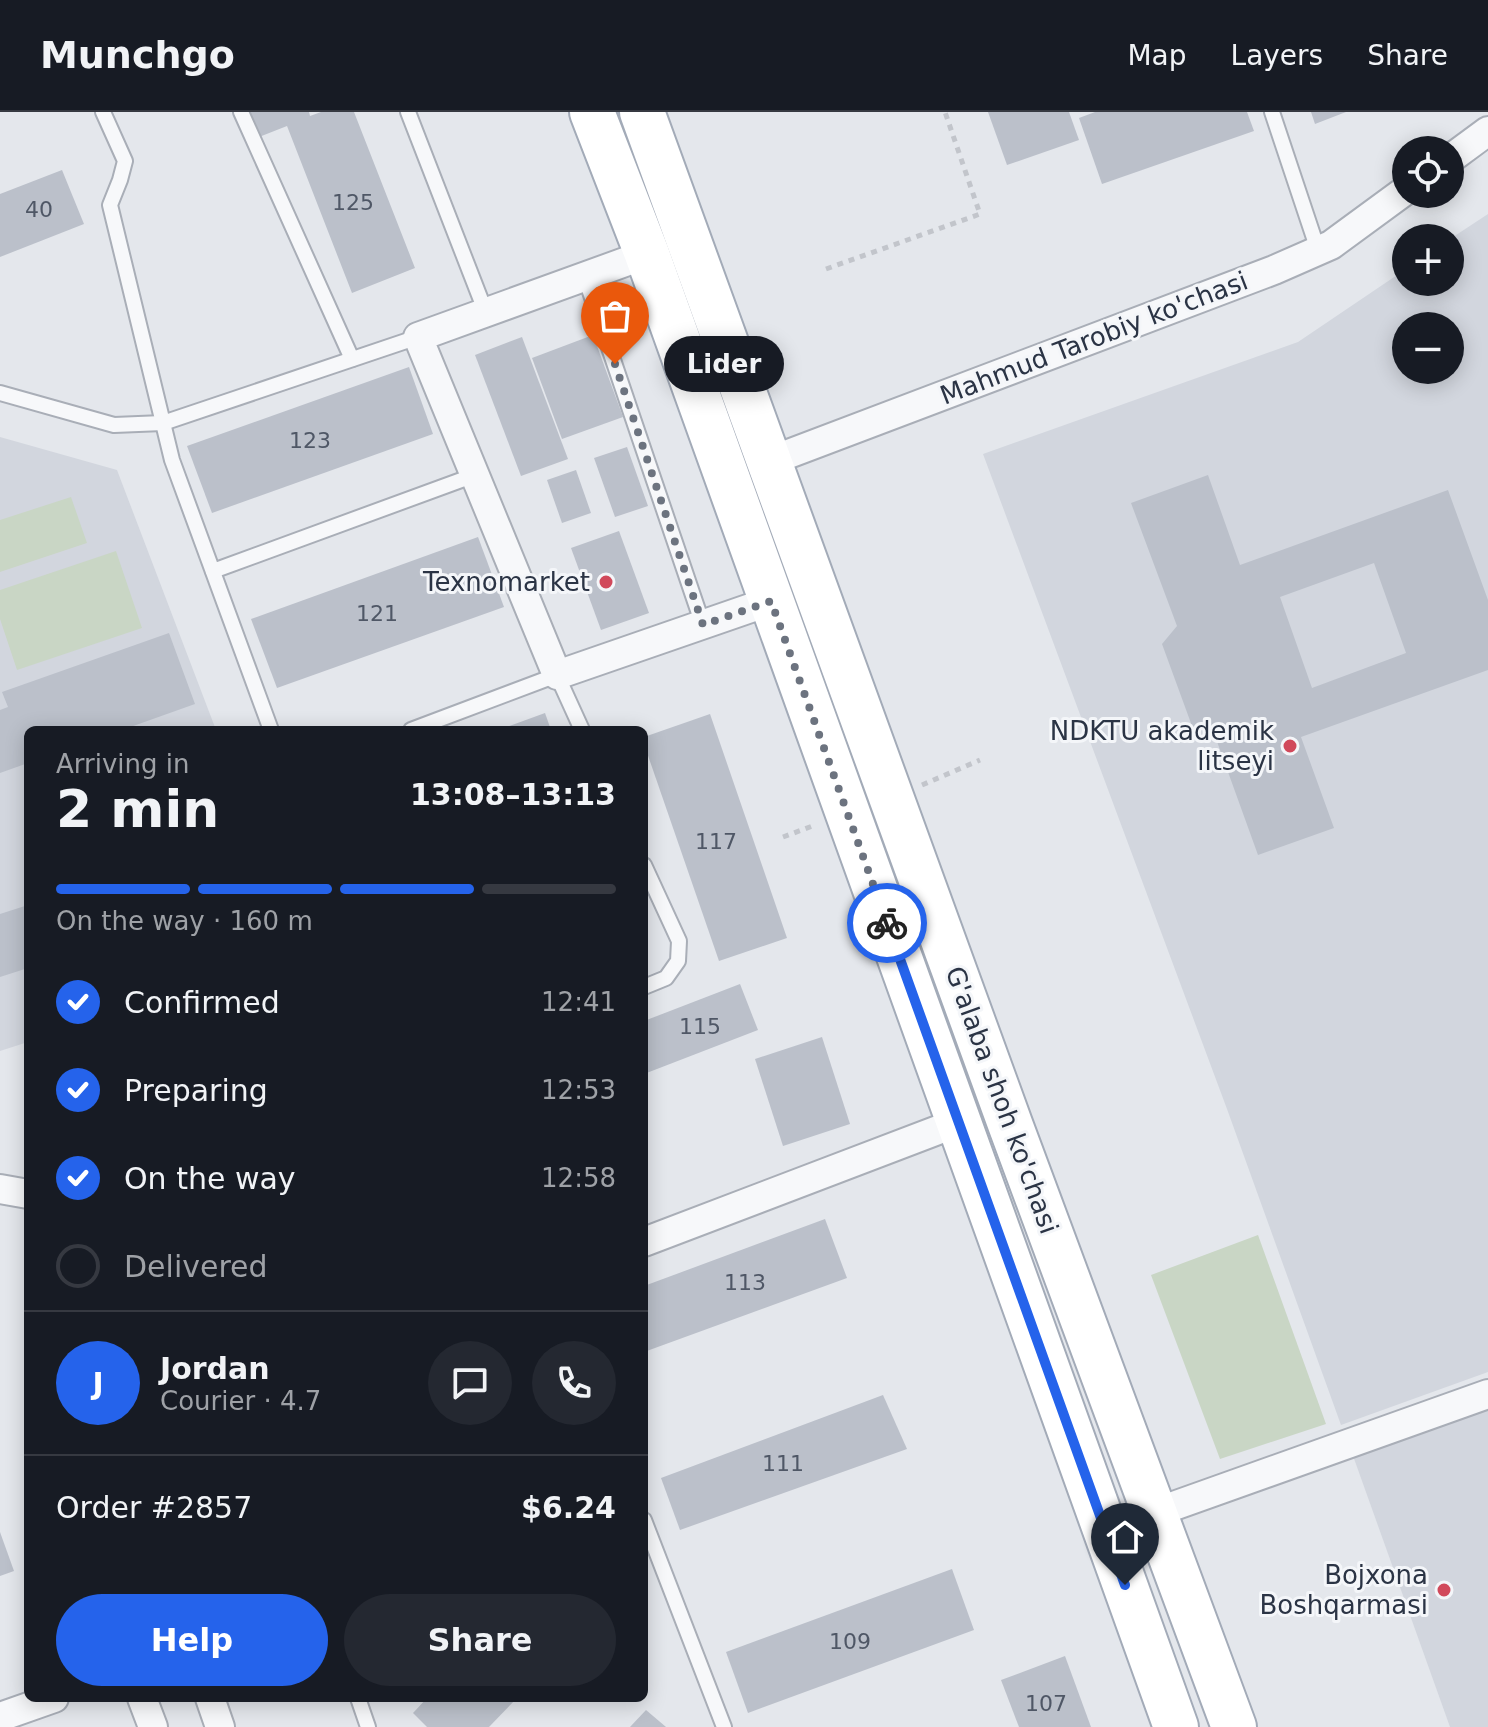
<!DOCTYPE html>
<html lang="en">
<head>
<meta charset="utf-8">
<style>
	body { margin:0; font-family:"DejaVu Sans",sans-serif; background:#242831; color:#f1f3f6; height:100vh; display:flex; flex-direction:column; font-size:30px; white-space:nowrap }
	* { box-sizing:border-box; margin:0 }
	p { font-size:26px; color:#9ea1a6 }
	.icon { flex:none; width:44px; height:44px; fill:none; stroke:currentColor; stroke-width:2; stroke-linecap:round; stroke-linejoin:round }
	.map { position:relative; flex:1; overflow:hidden }
	.panel { position:absolute; left:24px; top:614px; width:624px; height:976px; display:flex; flex-direction:column; background:#171b24; border-radius:12px; box-shadow:0 4px 20px #0003 }
	.panel>* { flex:none }
	.tools { position:absolute; left:1392px; top:24px; display:grid; gap:16px }
	.tools a { display:grid; place-items:center; width:72px; height:72px; border-radius:50%; background:#171b24; box-shadow:0 4px 20px #0003; font-size:40px }
	.pin { position:absolute; display:grid; place-items:center; width:68px; height:68px; color:#fff; margin:-82px -34px; border-radius:50% 50% 50% 0; rotate:-45deg; box-shadow:0 0 8px #0007 }
	.pin .icon { rotate:45deg }
	.courier { position:absolute; display:grid; place-items:center; width:80px; height:80px; margin:-40px; border:6px solid #2563eb; border-radius:50%; background:#fff; color:#222; box-shadow:0 2px 10px #0007 }
	.bubble { position:absolute; height:56px; border-radius:28px; background:#171b24; box-shadow:0 4px 20px #0003; font-size:26px; font-weight:700; line-height:56px; text-align:center }
	.overview em { font-style:normal; font-weight:700 }
	.overview div { display:flex; flex-direction:column-reverse }
	.overview { display:flex; align-items:center; justify-content:space-between; height:136px; padding:0 32px }
	h1 { font-size:52px; font-weight:700; line-height:60px }
	.bar { display:grid; grid-template-columns:repeat(4,1fr); gap:12px 8px; align-content:center; height:96px; padding:0 32px }
	.bar i { height:10px; border-radius:6px; background:#363941 }
	.bar .on { background:#2563eb }
	.bar p { grid-column:span 4 }
	.line { display:flex; align-items:center; gap:20px; padding:0 32px; border-top:2px solid #363941 }
	.line div { flex:1 }
	.round { display:grid; place-items:center; flex:none; width:84px; height:84px; border-radius:42px; background:#242831 }
	ol { padding:0 32px; list-style:none }
	li { display:flex; align-items:center; gap:24px; height:88px }
	li p { margin-inline-start:auto }
	li .icon { padding:8px; border-radius:50%; background:#2563eb; color:#fff; stroke-width:4 }
	li:last-child { color:#9ea1a6 }
	li i { width:44px; height:44px; border:4px solid #363941; border-radius:50% }
	.button { display:flex; gap:16px; margin-top:auto; padding:16px 32px }
	.button a { flex:1; height:92px; border-radius:48px; background:#2563eb; color:#fff; font-size:32px; font-weight:700; line-height:92px; text-align:center }
	.button a+a { background:#242831; color:#f1f3f6 }
	header { display:flex; align-items:center; gap:48px; box-sizing:border-box; height:112px; padding:0 40px; background:#171b24; border-bottom:2px solid #363941 }
	header strong { font-size:38px }
	nav { display:flex; gap:44px; margin-inline-start:auto; font-size:28px }
	.map>svg:first-child { display:block }
	.built { fill:#d2d6de; fill-rule:evenodd }
	.green { fill:#c9d6c5 }
	.building { fill:#bbc0ca; fill-rule:evenodd }
	.lines { fill:none; stroke-linecap:round; stroke-linejoin:round }
	.lane-casing { stroke:#a9aeb7; stroke-width:18 }
	.street-casing { stroke:#a9aeb7; stroke-width:32 }
	.primary-casing { stroke:#a3abb8; stroke-width:48 }
	.path { stroke:#c2c5cb; stroke-width:5; stroke-dasharray:6 6; stroke-linecap:butt }
	.lane { stroke:#f7f8fa; stroke-width:14 }
	.street { stroke:#f7f8fa; stroke-width:28 }
	.primary { stroke:#fff; stroke-width:44 }
	.done { stroke:#6c737f; stroke-width:8; stroke-dasharray:0 14.4 }
	.route { stroke:#2563eb; stroke-width:10 }
	.poi-dot { fill:#d1495b; stroke:#f4f6f9; stroke-width:3 }
	.labels { text-anchor:middle; stroke-width:6; stroke-linejoin:round; paint-order:stroke }
	.number-label { font-size:22px; fill:#4f5766 }
	.street-label { font-size:26px; fill:#2b3445; stroke:#f4f6f9 }
	.poi-label { font-size:26px; fill:#2b3445; stroke:#f4f6f9; text-anchor:end }
</style>
</head>
<body>
<header>
<strong>Munchgo</strong>
<nav><a>Map</a><a>Layers</a><a>Share</a></nav>
</header>
<div class="map">
<svg width="1488" height="1615" viewBox="0 0 1488 1615">
	<rect width="100%" height="100%" fill="#e4e7ec"/>
	<g class="built">
		<path d="M1488 102V1260L1341 1313 1227 997 983 342 1298 230 1406 157V170H1450V127ZM1406 214H1450V258H1406Z"/>
		<polygon points="0,325 117,358 216,618 28,618 28,930 0,939"/>
		<polygon points="1488,1297 1488,1615 1450,1615 1352,1341"/>
	</g>
	<g class="green">
		<polygon points="71,385 87,431 0,460 0,408"/>
		<polygon points="116,439 142,516 17,558 0,507 0,478"/>
		<polygon points="1258,1123 1326,1312 1220,1347 1151,1163"/>
	</g>
	<g class="building">
		<polygon points="250,0 309,0 310,4 321,0 354,0 415,156 352,181 287,14 259,25"/>
		<polygon points="988,0 1069,0 1079,28 1007,53"/>
		<polygon points="1095,0 1247,0 1254,19 1102,72 1079,6"/>
		<polygon points="1311,0 1346,0 1315,12"/>
		<polygon points="62,58 84,112 0,145 0,82"/>
		<polygon points="593,223 623,305 562,327 532,246"/>
		<polygon points="522,225 568,347 521,364 475,243"/>
		<polygon points="409,255 433,322 212,401 187,334"/>
		<polygon points="627,335 648,394 615,405 594,346"/>
		<polygon points="576,358 591,401 562,411 547,368"/>
		<path d="M1208 363 1240 453 1448 378 1488 488V558L1301 625 1334 716 1258 743 1215 624 1192 614 1162 532 1177 514 1131 391ZM1374 451 1406 541 1312 576 1280 485Z"/>
		<polygon points="619,419 649,501 601,518 571,436"/>
		<polygon points="478,425 504,495 277,576 251,507"/>
		<polygon points="169,521 195,592 122,618 28,618 28,651 0,661 0,598 8,595 2,580"/>
		<polygon points="545,601 551,618 498,618"/>
		<polygon points="710,602 787,826 719,849 644,632 644,625"/>
		<polygon points="28,793 28,856 0,865 0,802"/>
		<polygon points="740,872 758,918 644,962 644,909"/>
		<polygon points="822,925 850,1012 783,1034 755,947"/>
		<polygon points="825,1107 847,1166 644,1240 644,1174"/>
		<polygon points="883,1283 907,1337 680,1418 661,1366"/>
		<polygon points="0,1420 14,1459 0,1464"/>
		<polygon points="952,1457 974,1518 748,1601 726,1540"/>
		<polygon points="1065,1544 1091,1615 1019,1615 1001,1568"/>
		<polygon points="427,1586 517,1586 489,1615 427,1615 413,1601"/>
		<polygon points="646,1598 666,1615 630,1615"/>
	</g>
	<g class="lines">
		<defs>
			<g id="lane">
				<polyline points="103,0 125,49 120,68 110,93 172,348 271,618"/>
				<polyline points="241,0 352,247"/>
				<polyline points="408,0 486,201"/>
				<polyline points="1272,0 1318,138"/>
				<polyline points="585,165 703,513"/>
				<polyline points="0,281 114,313 163,311 418,225"/>
				<polyline points="213,459 475,363"/>
				<polyline points="411,618 557,563 582,618"/>
				<polyline points="644,753 679,829 678,849 666,866 644,875"/>
				<polyline points="644,1408 724,1615"/>
				<polyline points="358,1586 368,1615"/>
			</g>
			<g id="street">
				<polyline points="1450,47 1488,19"/>
				<polyline points="647,142 418,225 557,563 771,489"/>
				<polyline points="770,349 1274,158 1331,133 1406,78"/>
				<polyline points="0,1077 28,1082"/>
				<polyline points="644,1130 959,1010"/>
				<polyline points="1154,1401 1488,1282"/>
				<polyline points="142,1586 153,1615"/>
				<polyline points="210,1586 220,1615"/>
				<polyline points="0,1605 54,1586"/>
			</g>
			<g id="primary">
				<polyline points="592,0 647,142 1176,1615"/>
				<polyline points="642,0 1010,1012 1234,1615"/>
			</g>
		</defs>
		<use href="#lane" class="lane-casing"/>
		<use href="#street" class="street-casing"/>
		<use href="#primary" class="primary-casing"/>
		<g class="path">
			<polyline points="826,157 980,102 945,0"/>
			<polyline points="922,673 980,648"/>
			<polyline points="783,725 815,713"/>
		</g>
		<use href="#lane" class="lane"/>
		<use href="#street" class="street"/>
		<use href="#primary" class="primary"/>
	</g>
	<g class="lines">
		<polyline class="done" points="615,252 703,513 771,489 887,811"/>
		<polyline class="route" points="887,811 1125,1473"/>
	</g>
	<g class="poi-dot">
		<circle cx="606" cy="470" r="8"/>
		<circle cx="1290" cy="634" r="8"/>
		<circle cx="1444" cy="1478" r="8"/>
	</g>
	<g class="labels">
		<g class="number-label">
			<text x="353" y="98">125</text>
			<text x="39" y="105">40</text>
			<text x="310" y="336">123</text>
			<text x="377" y="509">121</text>
			<text x="716" y="737">117</text>
			<text x="700" y="922">115</text>
			<text x="745" y="1178">113</text>
			<text x="783" y="1359">111</text>
			<text x="850" y="1537">109</text>
			<text x="1046" y="1599">107</text>
		</g>
		<g class="street-label">
			<text transform="translate(1094 226) rotate(-21)" y="9">Mahmud Tarobiy ko'chasi</text>
			<text transform="translate(1002 988) rotate(70)" y="9">G'alaba shoh ko'chasi</text>
		</g>
		<g class="poi-label">
			<text x="590" y="479">Texnomarket</text>
			<text x="1274" y="628">NDKTU akademik<tspan x="1274" dy="30">litseyi</tspan></text>
			<text x="1428" y="1472">Bojxona<tspan x="1428" dy="30">Boshqarmasi</tspan></text>
		</g>
	</g>
</svg>
<div class="tools">
<a><svg class="icon" aria-label="locate" viewBox="0 0 24 24"><circle cx="12" cy="12" r="6"/><path d="M12 2v4M12 18v4M2 12h4M18 12h4"/></svg></a>
<a>+</a>
<a>−</a>
</div>
<div class="pin" style="left:615px;top:252px;background:#ea580c"><svg class="icon" aria-label="bag" viewBox="0 0 24 24"><path d="M5 8h14l-1 12H6zM9 8a3 3 0 0 1 6 0"/></svg></div>
<div class="pin" style="left:1125px;top:1473px;background:#1f2937"><svg class="icon" aria-label="home" viewBox="0 0 24 24"><path d="M3 11l9-7 9 7M6 9v11h12V9"/></svg></div>
<div class="courier" style="left:887px;top:811px"><svg class="icon" aria-label="bike" viewBox="0 0 24 24"><circle cx="6" cy="16" r="4"/><circle cx="18" cy="16" r="4"/><path d="M6 16l4-8h5l3 8M10 8l3 8H6M13 5h3"/></svg></div>
<div class="bubble" style="left:664px;top:224px;width:120px">Lider</div>
<section class="panel">
<div class="overview"><div><h1>2 min</h1><p>Arriving in</p></div><em>13:08–13:13</em></div>
<div class="bar"><i class="on"></i><i class="on"></i><i class="on"></i><i></i><p>On the way · 160 m</p></div>
<ol>
<li><svg class="icon" aria-label="check" viewBox="0 0 24 24"><path d="M5 12l5 5 9-10"/></svg>Confirmed<p>12:41</p></li>
<li><svg class="icon" aria-label="check" viewBox="0 0 24 24"><path d="M5 12l5 5 9-10"/></svg>Preparing<p>12:53</p></li>
<li><svg class="icon" aria-label="check" viewBox="0 0 24 24"><path d="M5 12l5 5 9-10"/></svg>On the way<p>12:58</p></li>
<li><i></i>Delivered</li>
</ol>
<div class="line" style="height:144px"><b class="round" style="background:#2563eb;color:#fff">J</b><div><b>Jordan</b><p>Courier · 4.7</p></div><a class="round"><svg class="icon" aria-label="chat" viewBox="0 0 24 24"><path d="M4 5h16v11H9l-5 4z"/></svg></a><a class="round"><svg class="icon" aria-label="phone" viewBox="0 0 24 24"><path d="M5 4h4l2 5-3 2q2 4 5 5l2-3 5 2v4C11 20 4 13 5 4z"/></svg></a></div>
<div class="line" style="height:104px"><div>Order #2857</div><b>$6.24</b></div>
<div class="button"><a>Help</a><a>Share</a></div>
</section>
</div>
</body>
</html>
